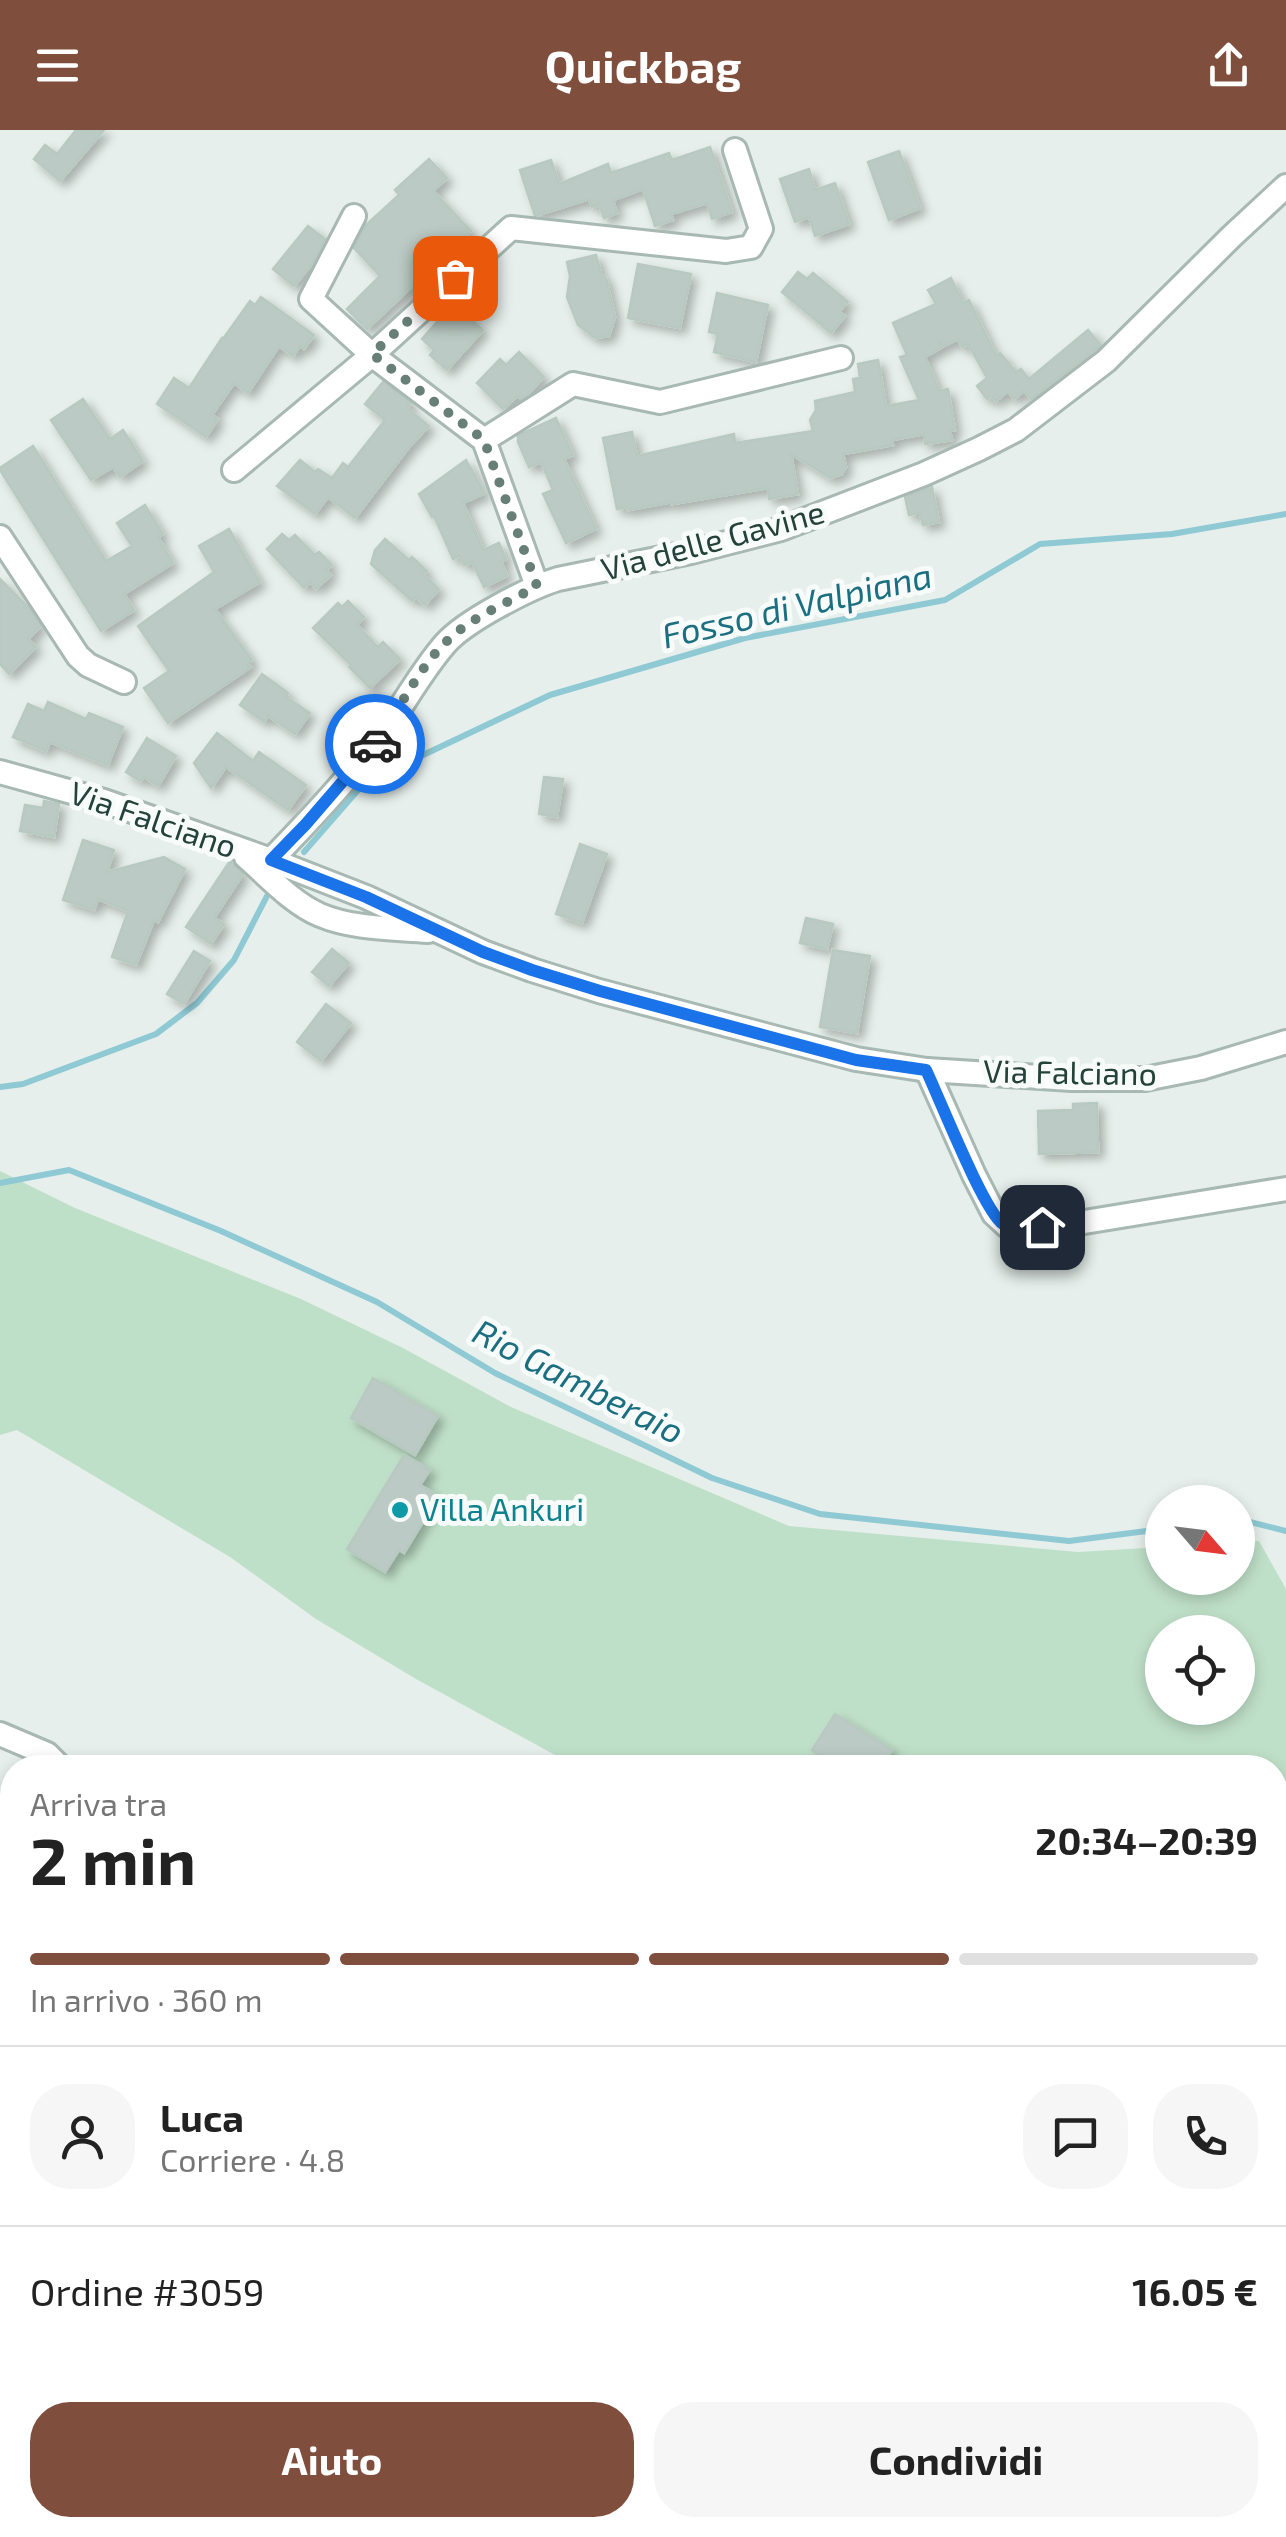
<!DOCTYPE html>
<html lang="it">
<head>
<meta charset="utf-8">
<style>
	body { margin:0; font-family:"Exo 2",sans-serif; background:#f6f6f6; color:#222; height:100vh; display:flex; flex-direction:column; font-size:38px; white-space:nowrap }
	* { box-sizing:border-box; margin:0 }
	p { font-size:32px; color:#767676 }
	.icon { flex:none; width:55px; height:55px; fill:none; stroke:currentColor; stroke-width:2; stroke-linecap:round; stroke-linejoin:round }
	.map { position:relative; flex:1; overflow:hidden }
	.sheet { position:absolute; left:0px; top:1625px; width:1288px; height:782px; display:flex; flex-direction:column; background:#fff; border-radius:40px 40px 0 0; box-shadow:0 5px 15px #0003 }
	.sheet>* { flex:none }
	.needle { width:65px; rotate:118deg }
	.controls { position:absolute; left:1145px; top:1355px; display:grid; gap:20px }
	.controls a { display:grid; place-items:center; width:110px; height:110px; border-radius:50%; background:#fff; box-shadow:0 5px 15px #0003; font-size:50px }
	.pin { position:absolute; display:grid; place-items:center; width:85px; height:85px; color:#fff; margin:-42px; border-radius:20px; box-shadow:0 5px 15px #0006 }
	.courier { position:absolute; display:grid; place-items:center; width:100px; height:100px; margin:-50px; border:8px solid #1a73e8; border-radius:50%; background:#fff; color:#222; box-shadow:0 2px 12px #0007 }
	.summary em { font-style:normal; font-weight:700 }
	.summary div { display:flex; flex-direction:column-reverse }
	.summary { display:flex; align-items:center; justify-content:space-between; height:170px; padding:0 30px }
	h1 { font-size:65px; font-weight:700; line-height:75px }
	.bar { display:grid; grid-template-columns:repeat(4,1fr); gap:15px 10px; align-content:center; height:120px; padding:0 30px }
	.bar i { height:12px; border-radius:8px; background:#e0e0e0 }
	.bar .active { background:#804e3d }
	.bar p { grid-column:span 4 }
	.line { display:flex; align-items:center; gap:25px; padding:0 30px; border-top:2px solid #e0e0e0 }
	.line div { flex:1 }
	.round { display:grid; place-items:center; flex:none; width:105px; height:105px; border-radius:40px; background:#f6f6f6 }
	.button { display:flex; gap:20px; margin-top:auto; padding:20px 30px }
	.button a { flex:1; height:115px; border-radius:40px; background:#804e3d; color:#fff; font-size:40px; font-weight:700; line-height:115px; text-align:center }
	.button a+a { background:#f6f6f6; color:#222 }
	header { display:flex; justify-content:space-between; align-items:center; height:130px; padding:0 30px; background:#804e3d; color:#fff; font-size:45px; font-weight:700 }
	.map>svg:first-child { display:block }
	.green { fill:#bfe0c8; fill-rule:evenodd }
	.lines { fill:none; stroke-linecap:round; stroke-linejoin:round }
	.stream { stroke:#8ec9d4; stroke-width:6 }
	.building { fill:#bbcac4; stroke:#b8c9c2; stroke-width:2.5; filter:url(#shadow) }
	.minor-casing { stroke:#a8b8b2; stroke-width:28 }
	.minor { stroke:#fff; stroke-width:22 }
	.done { stroke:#687f78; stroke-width:10; stroke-dasharray:0 18 }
	.route { stroke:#1a73e8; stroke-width:12 }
	.culture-dot { fill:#0f9aa8; stroke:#f7fbf9; stroke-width:4 }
	.labels { text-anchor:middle; stroke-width:10; stroke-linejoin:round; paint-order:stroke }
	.street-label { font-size:32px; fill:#24423a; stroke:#f7fbf9 }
	.culture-label { font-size:32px; fill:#0d838f; stroke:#f7fbf9; text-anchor:start }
	.water-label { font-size:35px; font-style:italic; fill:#1c6f80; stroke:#f7fbf9 }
</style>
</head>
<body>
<header><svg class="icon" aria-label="menu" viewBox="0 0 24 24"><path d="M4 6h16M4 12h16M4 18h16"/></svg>Quickbag<svg class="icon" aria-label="share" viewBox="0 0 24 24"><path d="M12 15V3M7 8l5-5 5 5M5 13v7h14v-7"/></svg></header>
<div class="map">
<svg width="1286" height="2407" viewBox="0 0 1286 2407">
	<defs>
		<filter id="shadow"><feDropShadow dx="5.5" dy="5.5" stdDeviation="5" flood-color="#0004"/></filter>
	</defs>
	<rect width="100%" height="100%" fill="#e6efeb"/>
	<g class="green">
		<path d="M0 1041 75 1078 301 1169 403 1218 511 1277 789 1396 1078 1422 1162 1417V1448H1238V1412L1259 1411 1286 1459V2200L1275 2202V1638L577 1637 416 1549 316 1489 230 1427 17 1300 0 1305ZM1162 1502H1238V1578H1162Z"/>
		<polygon points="0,2326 12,2326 12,2395 454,2395 487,2407 0,2407"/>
	</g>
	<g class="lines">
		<g class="stream">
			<polyline points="304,722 372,644 393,625 421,626 550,565 745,508 945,470 1040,414 1172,404 1286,384"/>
			<polyline points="0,957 23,954 156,904 197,873 234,830 267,766"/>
			<polyline points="0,1053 69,1040 221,1101 377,1172 495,1243 712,1348 820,1384 1069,1411 1162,1399"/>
			<polyline points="1238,1389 1286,1401"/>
		</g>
	</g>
	<g class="building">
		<polygon points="76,0 104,0 60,51 34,29 45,15 57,24"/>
		<polygon points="710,17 732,82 712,89 707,73 671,84 673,90 655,96 643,59 613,70 617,83 604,88 599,74 592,77 589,69 535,86 520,40 551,30 559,54 608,34 611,43 669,23 672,30"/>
		<polygon points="899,21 920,78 889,90 868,32"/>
		<polygon points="429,29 447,48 433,61 471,101 367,199 347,179 380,146 354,118 366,95 399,65 395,60"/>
		<polygon points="809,39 815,60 835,53 849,94 815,106 809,87 795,92 780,49"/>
		<polygon points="308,96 325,109 313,133 294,156 273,139"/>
		<polygon points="596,125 601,144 606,148 615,187 609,206 595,208 578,195 567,167 570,146 567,132"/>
		<polygon points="638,134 691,144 680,198 628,188"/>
		<polygon points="798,142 807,149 813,143 848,172 839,182 845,186 831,203 782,162"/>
		<polygon points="951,148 963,173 969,170 996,226 1000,223 1016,242 1021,239 1029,249 1088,200 1101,215 1031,269 1024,261 1014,269 1008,261 996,271 991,266 987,269 977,256 987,248 968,214 962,217 958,209 944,216 939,210 941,218 925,227 939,261 948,259 955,300 950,301 952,310 925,314 924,304 892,310 893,315 843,324 846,337 842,344 830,348 791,324 798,364 769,369 768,358 672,374 672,372 628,380 627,377 617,379 603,308 632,302 637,326 734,304 735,313 813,301 810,290 816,280 815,271 855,262 853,249 860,248 858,234 878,230 886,276 919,270 900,227 907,225 893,193 936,174 928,160"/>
		<polygon points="717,163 768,175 756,232 714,222 718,204 709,202"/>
		<polygon points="261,167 314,205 304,219 300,216 293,226 279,216 248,263 234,253 212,285 218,289 206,307 157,274 174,248 189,258 222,208 223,209 250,171 255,175"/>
		<polygon points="453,174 483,200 447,240 430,225 434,220 422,209"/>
		<polygon points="519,222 544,247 527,265 521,269 517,266 503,279 477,253 500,229 506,235"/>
		<polygon points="383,252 411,273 407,278 429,296 410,316 355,388 328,367 315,384 277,356 300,330 315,342 318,339 332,348 343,333 348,337 385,290 365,274"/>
		<polygon points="83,269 110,309 123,300 143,331 120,347 113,337 91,350 51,290"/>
		<polygon points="556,288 573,325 564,329 596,399 566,413 543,364 553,360 541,332 529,337 518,312 518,306 523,303"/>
		<polygon points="33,316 106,431 132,416 117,393 145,375 163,404 158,407 173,433 124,464 134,480 101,501 0,340 0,338"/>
		<polygon points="466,330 485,363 463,373 483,420 499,413 506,429 501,431 507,446 484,457 472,432 464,435 460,426 453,429 434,386 432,387 419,364"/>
		<polygon points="932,357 939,392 923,395 920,383 909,385 905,367"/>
		<polygon points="229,399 260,452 215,479 252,530 247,534 251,537 168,593 144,558 169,541 138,496 214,442 199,416"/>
		<polygon points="282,404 289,410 295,405 315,425 319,422 332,435 326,440 331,445 316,459 310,452 304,458 267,419"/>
		<polygon points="385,409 409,430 412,427 427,441 422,443 439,459 425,475 416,467 412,471 371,434 375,420"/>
		<polygon points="0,449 28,477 41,496 28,509 36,517 9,544 0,534"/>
		<polygon points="348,471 364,487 357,495 378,517 383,512 400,529 370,558 349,537 351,535 313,498 338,473 342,477"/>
		<polygon points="262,544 288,563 286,567 310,583 295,604 268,586 264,592 240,575"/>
		<polygon points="48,572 86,589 89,583 123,597 108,635 50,612 46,621 13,607 28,574 44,581"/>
		<polygon points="217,603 253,631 259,622 306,655 288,680 226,637 211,658 194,633"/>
		<polygon points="147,608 176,626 158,656 144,647 140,651 126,642"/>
		<polygon points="544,647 563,649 557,687 539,684"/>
		<polygon points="44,671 59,674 54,707 20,701 25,675 43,678"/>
		<polygon points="83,710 114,720 107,742 164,727 185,739 158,792 154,790 136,835 112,827 128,781 98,769 94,780 63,770"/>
		<polygon points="580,714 607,724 582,793 556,784"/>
		<polygon points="230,731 243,744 214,788 224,794 211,814 186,797"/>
		<polygon points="806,788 833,794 827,819 800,813"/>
		<polygon points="332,819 349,833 329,856 312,842"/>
		<polygon points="833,820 870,826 857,903 820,897"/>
		<polygon points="194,821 210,831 184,874 167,864"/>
		<polygon points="326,874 351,893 321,931 297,912"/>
		<polygon points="1097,973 1098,1022 1039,1024 1038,981 1073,980 1073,974"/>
		<polygon points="373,1248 438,1286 415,1325 351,1288"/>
		<polygon points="404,1325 430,1340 420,1355 434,1363 429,1371 434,1374 404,1423 399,1420 385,1442 347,1419"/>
		<polygon points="835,1584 892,1620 881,1638 839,1638 812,1620"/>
	</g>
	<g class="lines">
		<defs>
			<g id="minor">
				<polyline points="354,86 311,169 372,225 484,310 537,456"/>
				<polyline points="484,310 573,254 660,272 841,228"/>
				<polyline points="234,340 372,225 511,98 726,121 751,117 761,99 735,20"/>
				<polyline points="0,407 78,526 88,535 124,552"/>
				<polyline points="0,642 104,671 271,730 366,767 483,822 532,840 599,861 856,929 927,940 1072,949 1145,949 1201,938 1286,912"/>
				<path d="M246 727C269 747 292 773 320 785 353 799 392 798 428 801"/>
				<path d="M271 730C307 693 343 655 374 615 400 582 418 545 445 514 465 491 529 458 558 449L691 422 781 399 924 344 979 319 1016 300 1106 231 1232 106 1286 56"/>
				<polyline points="927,940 974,1045 994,1084 1007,1096 1016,1098 1066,1095 1286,1059"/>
				<polyline points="0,1604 47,1624 61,1638"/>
				<polyline points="0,1751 12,1754"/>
				<polyline points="1275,2209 1286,2209"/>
				<polyline points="0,2316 12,2316"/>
				<polyline points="642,2407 647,2395"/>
			</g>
		</defs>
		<use href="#minor" class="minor-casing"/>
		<use href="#minor" class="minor"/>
	</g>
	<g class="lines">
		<path class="done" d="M375 614C399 581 418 538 448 510 473 486 508 473 537 456L484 310 372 224 455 148"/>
		<path class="route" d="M375 614 306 694 271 730 366 767 483 822 532 840 600 861 856 930 926 940C939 967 984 1082 1003 1094 1014 1101 1030 1098 1042 1097"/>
	</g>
	<circle class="culture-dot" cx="400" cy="1380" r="10"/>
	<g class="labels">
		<g class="street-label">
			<text transform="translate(713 411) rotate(-15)" y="11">Via delle Gavine</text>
			<text transform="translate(153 690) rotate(19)" y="11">Via Falciano</text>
			<text transform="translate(1070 943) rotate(1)" y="11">Via Falciano</text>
		</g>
		<g class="culture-label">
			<text x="420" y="1391">Villa Ankuri</text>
		</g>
		<g class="water-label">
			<text transform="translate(797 476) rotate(-13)" y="12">Fosso di Valpiana</text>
			<text transform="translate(578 1252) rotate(27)" y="12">Rio Gamberaio</text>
		</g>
	</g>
</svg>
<div class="controls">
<a><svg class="needle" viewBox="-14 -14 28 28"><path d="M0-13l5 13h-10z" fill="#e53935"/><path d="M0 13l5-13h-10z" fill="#767676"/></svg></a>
<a><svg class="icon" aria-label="locate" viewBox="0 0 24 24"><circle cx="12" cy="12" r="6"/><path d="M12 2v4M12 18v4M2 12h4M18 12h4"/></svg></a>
</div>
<div class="pin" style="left:455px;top:148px;background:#ea580c"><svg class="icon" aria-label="bag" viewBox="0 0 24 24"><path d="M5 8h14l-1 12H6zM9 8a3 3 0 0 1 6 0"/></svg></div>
<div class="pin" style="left:1042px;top:1097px;background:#1f2937"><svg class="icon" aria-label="home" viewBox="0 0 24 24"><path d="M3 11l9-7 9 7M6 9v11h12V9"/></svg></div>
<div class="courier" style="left:375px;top:614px"><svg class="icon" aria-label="car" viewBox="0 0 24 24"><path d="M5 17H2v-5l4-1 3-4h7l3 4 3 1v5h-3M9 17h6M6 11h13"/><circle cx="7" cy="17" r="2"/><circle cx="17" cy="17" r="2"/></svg></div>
<section class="sheet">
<div class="summary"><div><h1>2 min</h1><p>Arriva tra</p></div><em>20:34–20:39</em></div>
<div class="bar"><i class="active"></i><i class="active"></i><i class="active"></i><i></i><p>In arrivo · 360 m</p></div>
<div class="line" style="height:180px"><a class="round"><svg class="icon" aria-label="person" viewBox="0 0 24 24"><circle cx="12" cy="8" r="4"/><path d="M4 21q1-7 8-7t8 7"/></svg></a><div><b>Luca</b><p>Corriere · 4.8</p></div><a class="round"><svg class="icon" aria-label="chat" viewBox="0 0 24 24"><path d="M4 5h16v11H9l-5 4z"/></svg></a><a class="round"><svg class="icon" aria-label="phone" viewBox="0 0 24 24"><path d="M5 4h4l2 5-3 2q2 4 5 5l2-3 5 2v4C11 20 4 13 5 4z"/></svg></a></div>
<div class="line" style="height:130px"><div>Ordine #3059</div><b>16.05 €</b></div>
<div class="button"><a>Aiuto</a><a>Condividi</a></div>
</section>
</div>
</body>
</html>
